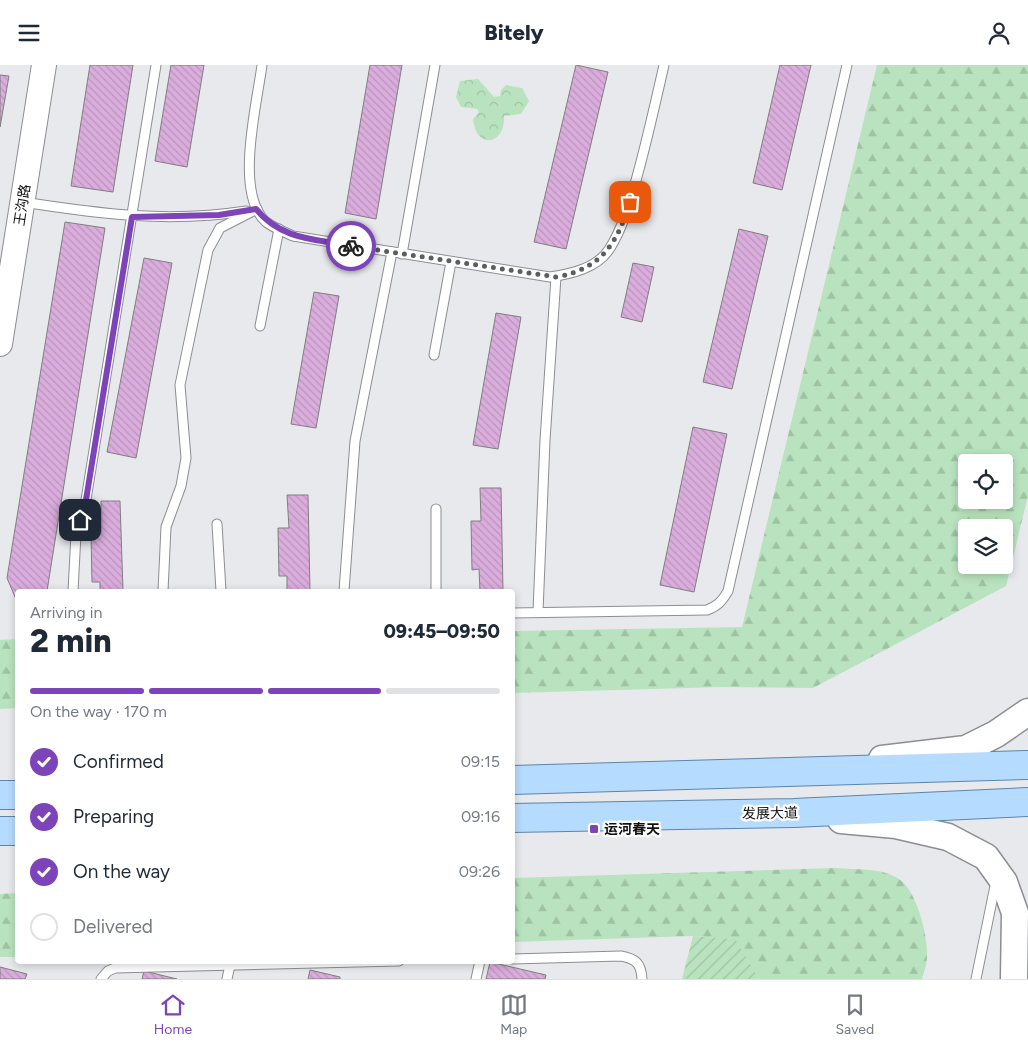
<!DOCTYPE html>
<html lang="en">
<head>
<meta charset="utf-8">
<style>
	body { margin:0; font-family:Figtree,"Noto Sans SC",sans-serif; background:#f6f6f7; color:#1f2937; height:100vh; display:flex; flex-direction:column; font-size:19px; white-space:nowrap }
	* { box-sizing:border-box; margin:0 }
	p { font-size:16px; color:#747a83 }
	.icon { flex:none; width:28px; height:28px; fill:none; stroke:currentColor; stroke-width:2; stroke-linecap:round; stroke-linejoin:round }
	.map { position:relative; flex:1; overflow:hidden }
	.details { position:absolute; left:15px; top:524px; width:500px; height:375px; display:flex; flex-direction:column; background:#fff; border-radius:5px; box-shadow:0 2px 8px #0003 }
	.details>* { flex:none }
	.controls { position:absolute; left:958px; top:389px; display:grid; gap:10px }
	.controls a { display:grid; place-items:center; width:55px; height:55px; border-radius:5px; background:#fff; box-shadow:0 2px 8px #0003; font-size:25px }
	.pin { position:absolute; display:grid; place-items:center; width:42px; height:42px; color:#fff; margin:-21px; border-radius:10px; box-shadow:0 2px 8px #0006 }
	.courier { position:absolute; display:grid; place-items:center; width:50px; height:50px; margin:-25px; border:4px solid #7d43b9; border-radius:50%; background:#fff; color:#222; box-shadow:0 1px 6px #0007 }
	.headline em { font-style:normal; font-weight:800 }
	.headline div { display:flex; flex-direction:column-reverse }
	.headline { display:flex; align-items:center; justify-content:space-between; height:85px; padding:0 15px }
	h1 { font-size:32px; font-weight:800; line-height:38px }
	.bar { display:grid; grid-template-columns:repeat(4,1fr); gap:8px 5px; align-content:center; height:60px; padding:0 15px }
	.bar i { height:6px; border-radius:4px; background:#e0e1e3 }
	.bar .on { background:#7d43b9 }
	.bar p { grid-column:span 4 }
	ol { padding:0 15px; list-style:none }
	li { display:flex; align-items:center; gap:15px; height:55px }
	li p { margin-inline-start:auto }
	li .icon { padding:5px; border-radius:50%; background:#7d43b9; color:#fff; stroke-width:4 }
	li:last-child { color:#747a83 }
	li i { width:28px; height:28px; border:2px solid #e0e1e3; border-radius:50% }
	header { display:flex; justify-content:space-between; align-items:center; height:65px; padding:0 15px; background:#fff; font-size:22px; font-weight:800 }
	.dock { display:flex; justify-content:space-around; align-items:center; height:70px; border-top:1px solid #e0e1e3; background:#fff; font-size:14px; color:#747a83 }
	.dock a { display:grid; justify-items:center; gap:2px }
	.dock .on { color:#7d43b9 }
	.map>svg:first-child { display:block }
	.forest { fill:url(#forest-firs); fill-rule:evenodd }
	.park { fill:url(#park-crowns) }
	.garden { fill:url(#garden-furrows) }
	.building { fill:url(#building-back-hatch); stroke:#807e80 }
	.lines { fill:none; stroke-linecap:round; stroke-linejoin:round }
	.service-casing { stroke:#8d8e91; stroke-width:11 }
	.tertiary-casing { stroke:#8d8e91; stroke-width:26 }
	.secondary-casing { stroke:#8d8e91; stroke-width:29 }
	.primary-casing { stroke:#5c85ab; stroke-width:30 }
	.service { stroke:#fff; stroke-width:9 }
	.tertiary { stroke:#fff; stroke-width:24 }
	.secondary { stroke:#fff; stroke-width:26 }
	.primary { stroke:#b5dbfe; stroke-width:28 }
	.done { stroke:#5c5d5e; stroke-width:5; stroke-dasharray:0 9 }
	.route { stroke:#7d43b9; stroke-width:6 }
	.poi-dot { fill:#7d43b9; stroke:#fff; stroke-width:2 }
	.labels { text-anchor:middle; stroke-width:4.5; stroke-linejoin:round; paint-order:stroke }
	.street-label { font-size:14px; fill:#111112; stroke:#fff }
	.poi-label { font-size:14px; font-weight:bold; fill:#111112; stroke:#fff; text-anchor:start }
</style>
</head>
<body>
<header><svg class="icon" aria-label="menu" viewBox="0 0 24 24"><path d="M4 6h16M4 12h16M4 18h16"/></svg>Bitely<svg class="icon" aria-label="person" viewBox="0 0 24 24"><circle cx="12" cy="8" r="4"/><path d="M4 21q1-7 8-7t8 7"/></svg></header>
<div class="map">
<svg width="1028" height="914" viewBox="0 0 1028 914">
	<defs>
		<pattern id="forest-firs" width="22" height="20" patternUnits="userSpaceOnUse" patternTransform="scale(1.25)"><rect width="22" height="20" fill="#b9e3be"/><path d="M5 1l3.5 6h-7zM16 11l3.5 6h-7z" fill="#9ec2a2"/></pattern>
		<pattern id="park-crowns" width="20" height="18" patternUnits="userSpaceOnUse" patternTransform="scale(1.25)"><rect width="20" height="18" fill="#b9e3be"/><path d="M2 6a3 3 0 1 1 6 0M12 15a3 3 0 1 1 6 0" fill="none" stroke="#9ec2a2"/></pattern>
		<pattern id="garden-furrows" width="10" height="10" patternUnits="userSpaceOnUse" patternTransform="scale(1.25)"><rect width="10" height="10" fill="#b9e3be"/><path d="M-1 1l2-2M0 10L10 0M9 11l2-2" fill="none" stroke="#9ec2a2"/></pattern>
		<pattern id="building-back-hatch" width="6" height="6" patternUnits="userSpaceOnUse" patternTransform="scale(1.25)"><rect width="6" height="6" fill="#daaddc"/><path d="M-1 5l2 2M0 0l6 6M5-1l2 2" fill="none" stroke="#ba94bc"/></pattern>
	</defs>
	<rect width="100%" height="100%" fill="#e8e9ec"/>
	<g class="forest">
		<path d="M877 0H1028V431L1006 521 813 623 722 622 513 628V566L742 562ZM966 398H1004V435H966ZM1004 462V500H966V462Z"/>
		<polygon points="17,574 17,643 0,644 0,575"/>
		<path d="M835 803C855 805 881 802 899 814 917 826 928 871 927 891 927 899 924 907 922 914H759L734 874 693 871 513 877 512 813Z"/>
		<polygon points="17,828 17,892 0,892 0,829"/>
	</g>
	<path class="park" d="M478 14 494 32 500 31 501 25 506 20 522 23 529 36 521 49 504 51C506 79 476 86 473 54L479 47 477 44 461 42 456 32 460 16Z"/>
	<polygon class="garden" points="693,871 735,874 759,914 682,914"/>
	<g class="building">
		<polygon points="90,0 133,0 113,127 71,121"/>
		<polygon points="171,0 204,0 187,102 155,96"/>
		<polygon points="370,0 402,0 376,154 345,148"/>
		<polygon points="576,0 608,7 566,184 534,177"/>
		<polygon points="780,0 811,0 782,125 753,118"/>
		<polygon points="0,10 9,11 0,62"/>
		<polygon points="65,157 105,163 47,526 18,526 18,539 7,513"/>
		<polygon points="739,164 768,171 732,324 703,317"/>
		<polygon points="144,193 172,198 136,393 107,387"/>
		<polygon points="633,198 654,202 642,257 621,252"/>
		<polygon points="314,227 339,231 316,363 291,359"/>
		<polygon points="496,248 521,252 498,384 473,380"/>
		<polygon points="693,362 727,369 694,527 660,520"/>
		<polygon points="480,423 501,423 503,526 480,526 479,504 472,505 471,456 481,456"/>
		<polygon points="287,430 308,430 310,526 287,526 287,511 279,511 278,463 289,463"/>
		<polygon points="101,436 120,436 123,526 100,526 100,517 92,517 91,469 101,468"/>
		<polygon points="490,897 546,910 545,914 486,914"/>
		<polygon points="0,902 27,909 25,914 0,914"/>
		<polygon points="310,905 340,912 340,914 308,914"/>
		<polygon points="144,906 177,914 142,914"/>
	</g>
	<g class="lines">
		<defs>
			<g id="service">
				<path d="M262 0C257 39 234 128 266 157 274 163 284 167 293 171L550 212C571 209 598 203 610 183 622 164 629 140 635 119 646 80 655 40 664 0"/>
				<path d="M23 137C100 149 169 158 246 146"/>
				<polyline points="402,189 435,0"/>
				<polyline points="260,261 279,164"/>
				<polyline points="434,290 451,197"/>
				<polyline points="436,444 436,526"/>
				<polyline points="217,459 221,526"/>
				<polyline points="73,526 76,469 85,441 156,0"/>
				<polyline points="163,526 166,462 181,421 186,393 180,320 208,185 220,163 257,144"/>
				<polyline points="344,526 355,376 392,187"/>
				<polyline points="538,547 545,375 556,212"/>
				<path d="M512 548 707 545C718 541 722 536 728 526L847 0"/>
				<path d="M512 894 621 891C636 894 641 898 642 914"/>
				<polyline points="101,914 108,906 115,903 399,896"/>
				<polyline points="227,914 230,900"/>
				<polyline points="476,914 480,896"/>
				<polyline points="976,914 996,816"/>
			</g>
			<polyline id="tertiary" points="0,279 44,0"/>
			<g id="secondary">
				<polyline points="882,694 966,684 996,669 1028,647"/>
				<polyline points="841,755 896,760 948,772 986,792 1004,817 1015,848 1014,914"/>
			</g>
			<g id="primary">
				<polyline points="512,715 1028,700"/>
				<polyline points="0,730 18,730"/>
				<polyline points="512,753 794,748 1028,737"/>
				<polyline points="0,766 18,766"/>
			</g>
		</defs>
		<use href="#service" class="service-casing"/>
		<use href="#tertiary" class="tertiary-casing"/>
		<use href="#secondary" class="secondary-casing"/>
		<use href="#primary" class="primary-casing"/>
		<use href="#service" class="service"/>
		<use href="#tertiary" class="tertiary"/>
		<use href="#secondary" class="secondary"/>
		<use href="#primary" class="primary"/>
	</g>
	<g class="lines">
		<path class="done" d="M351 181 556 212C601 204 617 179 630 137"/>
		<path class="route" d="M80 455 85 441 132 152 219 150 256 144C281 175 315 174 351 181"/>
	</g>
	<rect class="poi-dot" x="589" y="759" width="10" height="10" rx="2.5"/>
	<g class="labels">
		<g class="street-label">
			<text transform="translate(22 140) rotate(-81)" y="5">王沟路</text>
			<text transform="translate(770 748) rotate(-1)" y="5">发展大道</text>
		</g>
		<g class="poi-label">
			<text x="604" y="769">运河春天</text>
		</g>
	</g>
</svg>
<div class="controls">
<a><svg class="icon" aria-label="locate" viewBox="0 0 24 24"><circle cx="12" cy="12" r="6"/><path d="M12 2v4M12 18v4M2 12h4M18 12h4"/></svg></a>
<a><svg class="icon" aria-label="layers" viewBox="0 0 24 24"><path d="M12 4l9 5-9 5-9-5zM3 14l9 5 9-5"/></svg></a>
</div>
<div class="pin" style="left:630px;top:137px;background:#ea580c"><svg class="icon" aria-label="bag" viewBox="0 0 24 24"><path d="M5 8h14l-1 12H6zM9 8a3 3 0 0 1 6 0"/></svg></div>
<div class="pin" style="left:80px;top:455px;background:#1f2937"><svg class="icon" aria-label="home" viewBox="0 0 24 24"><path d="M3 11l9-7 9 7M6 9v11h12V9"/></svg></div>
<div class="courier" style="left:351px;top:181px"><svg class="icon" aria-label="bike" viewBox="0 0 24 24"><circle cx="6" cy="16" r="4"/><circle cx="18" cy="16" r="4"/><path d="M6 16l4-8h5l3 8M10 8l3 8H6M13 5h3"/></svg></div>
<section class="details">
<div class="headline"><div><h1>2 min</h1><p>Arriving in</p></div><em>09:45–09:50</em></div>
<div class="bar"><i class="on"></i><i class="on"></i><i class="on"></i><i></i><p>On the way · 170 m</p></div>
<ol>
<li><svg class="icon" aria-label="check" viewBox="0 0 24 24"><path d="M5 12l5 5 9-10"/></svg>Confirmed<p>09:15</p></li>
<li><svg class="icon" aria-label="check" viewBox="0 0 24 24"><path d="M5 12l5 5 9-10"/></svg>Preparing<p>09:16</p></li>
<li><svg class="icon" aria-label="check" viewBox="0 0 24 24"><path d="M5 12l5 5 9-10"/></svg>On the way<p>09:26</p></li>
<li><i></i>Delivered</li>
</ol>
</section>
</div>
<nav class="dock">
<a class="on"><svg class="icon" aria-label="home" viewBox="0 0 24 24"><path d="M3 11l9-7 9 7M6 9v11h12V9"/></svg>Home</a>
<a><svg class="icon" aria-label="map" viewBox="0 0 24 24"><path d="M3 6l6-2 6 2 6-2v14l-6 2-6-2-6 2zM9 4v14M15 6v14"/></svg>Map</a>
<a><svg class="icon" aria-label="saved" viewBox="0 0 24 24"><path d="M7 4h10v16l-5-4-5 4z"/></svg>Saved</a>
</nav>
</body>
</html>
